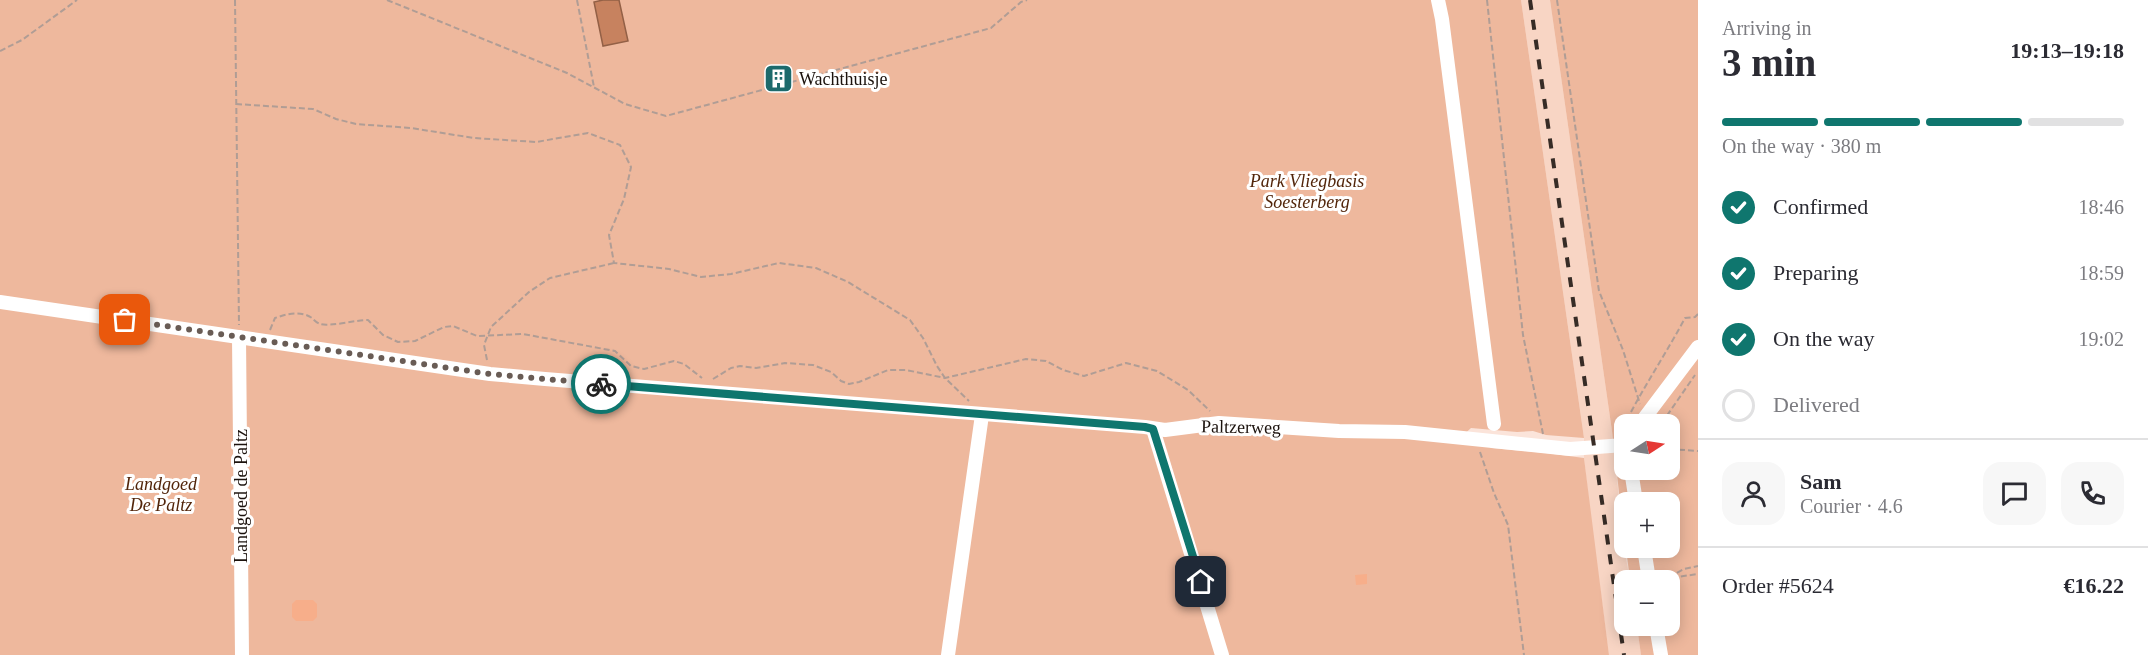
<!DOCTYPE html>
<html lang="en">
<head>
<meta charset="utf-8">
<style>
	body { margin:0; font-family:Georgia,serif; background:#f7f7f7; color:#2b2b33; height:100vh; display:flex; flex-direction:column; font-size:22px; white-space:nowrap }
	* { box-sizing:border-box; margin:0 }
	p { font-size:20px; color:#7c7c81 }
	.icon { flex:none; width:33px; height:33px; fill:none; stroke:currentColor; stroke-width:2; stroke-linecap:round; stroke-linejoin:round }
	.map { position:relative; flex:1; overflow:hidden }
	.details { display:flex; flex-direction:column; background:#fff; width:450px }
	.details>* { flex:none }
	.needle { width:39px; rotate:78deg }
	.fabs { position:absolute; left:1614px; top:414px; display:grid; gap:12px }
	.fabs a { display:grid; place-items:center; width:66px; height:66px; border-radius:12px; background:#fff; box-shadow:0 3px 15px #0003; font-size:30px }
	.pin { position:absolute; display:grid; place-items:center; width:51px; height:51px; color:#fff; margin:-26px; border-radius:12px; box-shadow:0 3px 9px #0006 }
	.courier { position:absolute; display:grid; place-items:center; width:60px; height:60px; margin:-30px; border:4px solid #0f766e; border-radius:50%; background:#fff; color:#222; box-shadow:0 2px 8px #0007 }
	.headline em { font-style:normal; font-weight:700 }
	.headline div { display:flex; flex-direction:column-reverse }
	.headline { display:flex; align-items:center; justify-content:space-between; height:102px; padding:0 24px }
	h1 { font-size:39px; font-weight:700; line-height:45px }
	.bar { display:grid; grid-template-columns:repeat(4,1fr); gap:9px 6px; align-content:center; height:72px; padding:0 24px }
	.bar i { height:8px; border-radius:4px; background:#e1e1e2 }
	.bar .on { background:#0f766e }
	.bar p { grid-column:span 4 }
	.line { display:flex; align-items:center; gap:15px; padding:0 24px; border-top:2px solid #e1e1e2 }
	.line div { flex:1 }
	.round { display:grid; place-items:center; flex:none; width:63px; height:63px; border-radius:18px; background:#f7f7f7 }
	ol { padding:0 24px; list-style:none }
	li { display:flex; align-items:center; gap:18px; height:66px }
	li p { margin-inline-start:auto }
	li .icon { padding:6px; border-radius:50%; background:#0f766e; color:#fff; stroke-width:4 }
	li:last-child { color:#7c7c81 }
	li i { width:33px; height:33px; border:3px solid #e1e1e2; border-radius:50% }
	main { display:flex; flex:1; min-height:0 }
	.map>svg:first-child { display:block }
	.built { fill:#f8d5c4 }
	.green { fill:#eeb89d; fill-rule:evenodd }
	.water { fill:#c7825f; stroke:#936046; stroke-width:1.5 }
	.building { fill:#f7ae8a }
	.lines { fill:none; stroke-linecap:round; stroke-linejoin:round }
	.path { stroke:#b09d95; stroke-width:2; stroke-dasharray:6 3; stroke-linecap:butt }
	.minor { stroke:#fff; stroke-width:14 }
	.rail { stroke:#372c26; stroke-width:4; stroke-dasharray:10 10; stroke-linecap:butt }
	.done { stroke:#695c55; stroke-width:6; stroke-dasharray:0 10.8 }
	.route { stroke:#0f766e; stroke-width:8 }
	.labels { text-anchor:middle; stroke-width:6; stroke-linejoin:round; paint-order:stroke }
	.poi-label { font-size:18px; fill:#1b120d; stroke:#fff; text-anchor:start }
	.park-label { font-size:18px; font-style:italic; fill:#52250a; stroke:#fff }
	.street-label { font-size:18px; fill:#1b120d; stroke:#fff }
</style>
</head>
<body>
<main>
<div class="map">
<svg width="1698" height="655" viewBox="0 0 1698 655">
	<rect width="100%" height="100%" fill="#fbe4da"/>
	<polygon class="built" points="1521,0 1550,0 1612,431 1624,548 1630,580 1624,580 1624,626 1637,626 1641,655 1609,655 1592,528 1584,458 1584,438"/>
	<g class="green">
		<polygon points="0,0 1521,0 1584,438 1546,435 1533,431 1517,432 1471,428 1457,441 1489,446 1491,448 1546,453 1584,458 1609,655 0,655"/>
		<path d="M1550 0H1698V655H1641L1637 626H1670V580H1630L1626 548H1670V502H1624V536L1612 431ZM1624 424H1670V470H1624Z"/>
	</g>
	<polygon class="water" points="603,0 619,0 628,41 603,46 594,2"/>
	<g class="building">
		<polygon points="1367,574 1367,584 1356,585 1355,575"/>
		<polygon points="296,600 313,600 317,604 317,617 313,621 296,621 292,617 292,604"/>
	</g>
	<g class="lines">
		<g class="path">
			<polyline points="235,0 239,325"/>
			<polyline points="387,0 567,73 625,104 666,116 991,28 1021,2 1027,0"/>
			<polyline points="577,0 594,87"/>
			<polyline points="1487,0 1523,335 1543,434"/>
			<polyline points="1557,0 1599,291 1623,350 1640,404"/>
			<polyline points="0,51 22,40 77,0"/>
			<polyline points="236,104 313,109 336,119 356,124 411,128 474,138 536,142 588,133 620,145 631,167 624,199 609,235 614,263 669,269 701,277 731,274 779,263 816,268 848,282 910,320 923,338 937,366 945,378 969,401"/>
			<path d="M270 330 275 318C287 314 300 310 312 318 314 320 317 323 320 324 330 327 355 320 368 320L383 335 398 342 415 341 444 327 453 326 477 336 523 334 615 351 631 366 644 369 674 361 684 364 702 378"/>
			<polyline points="487,360 484,345 491,327 529,292 550,278 614,263"/>
			<polyline points="713,379 731,368 740,366 756,368 785,363 813,365 831,372 841,381 849,384 859,382 888,370 906,370 945,378 1026,359 1046,361 1063,370 1084,376 1126,363 1157,371 1188,390 1210,411"/>
			<path d="M1631 412C1648 380 1668 350 1685 318L1695 317 1698 314"/>
			<polyline points="1664,424 1666,417 1695,375"/>
			<polyline points="1670,449 1698,451"/>
			<polyline points="1480,452 1494,493 1508,525 1524,655"/>
			<polyline points="1669,577 1684,569 1698,566"/>
			<polyline points="1663,579 1698,574"/>
		</g>
		<g class="minor">
			<polyline points="1438,0 1442,19 1494,424"/>
			<polyline points="0,302 490,374 545,379 1145,427 1165,430 1219,423 1339,431 1405,432 1570,449 1624,445"/>
			<polyline points="239,337 242,655"/>
			<polyline points="1640,424 1698,347"/>
			<polyline points="1153,429 1222,655"/>
			<polyline points="1631,470 1636,502"/>
			<polyline points="1644,548 1649,580"/>
			<polyline points="1656,626 1661,655"/>
			<polyline points="948,655 982,415"/>
		</g>
		<polyline class="rail" points="1530,0 1624,655"/>
	</g>
	<g class="lines">
		<polyline class="done" points="125,320 490,374 601,384"/>
		<polyline class="route" points="601,384 1145,427 1153,429 1201,582"/>
	</g>
	<defs>
		<symbol id="building-square" viewBox="-11 -11 22 22"><rect x="-9" y="-9" width="18" height="18" rx="4" fill="#1d6a6c" stroke="#fff"/><path d="M-4-6H4V6H1V3H-1V6H-4ZM-2.5-4.3h1.7v1.8h-1.7ZM.8-4.3h1.7v1.8H.8ZM-2.5-1h1.7V.8h-1.7ZM.8-1h1.7V.8H.8Z" fill="#fff"/></symbol>
	</defs>
	<g fill-rule="evenodd">
		<use href="#building-square" x="762" y="62" width="33" height="33"/>
	</g>
	<g class="labels">
		<g class="poi-label">
			<text x="799" y="85">Wachthuisje</text>
		</g>
		<g class="park-label">
			<text x="1307" y="187">Park Vliegbasis<tspan x="1307" dy="21">Soesterberg</tspan></text>
			<text x="161" y="490">Landgoed<tspan x="161" dy="21">De Paltz</tspan></text>
		</g>
		<g class="street-label">
			<text transform="translate(1241 427) rotate(1)" y="6">Paltzerweg</text>
			<text transform="translate(241 496) rotate(-90)" y="6">Landgoed de Paltz</text>
		</g>
	</g>
</svg>
<div class="fabs">
<a><svg class="needle" viewBox="-14 -14 28 28"><path d="M0-13l5 13h-10z" fill="#e53935"/><path d="M0 13l5-13h-10z" fill="#7c7c81"/></svg></a>
<a>+</a>
<a>−</a>
</div>
<div class="pin" style="left:125px;top:320px;background:#ea580c"><svg class="icon" aria-label="bag" viewBox="0 0 24 24"><path d="M5 8h14l-1 12H6zM9 8a3 3 0 0 1 6 0"/></svg></div>
<div class="pin" style="left:1201px;top:582px;background:#1f2937"><svg class="icon" aria-label="home" viewBox="0 0 24 24"><path d="M3 11l9-7 9 7M6 9v11h12V9"/></svg></div>
<div class="courier" style="left:601px;top:384px"><svg class="icon" aria-label="bike" viewBox="0 0 24 24"><circle cx="6" cy="16" r="4"/><circle cx="18" cy="16" r="4"/><path d="M6 16l4-8h5l3 8M10 8l3 8H6M13 5h3"/></svg></div>
</div>
<section class="details">
<div class="headline"><div><h1>3 min</h1><p>Arriving in</p></div><em>19:13–19:18</em></div>
<div class="bar"><i class="on"></i><i class="on"></i><i class="on"></i><i></i><p>On the way · 380 m</p></div>
<ol>
<li><svg class="icon" aria-label="check" viewBox="0 0 24 24"><path d="M5 12l5 5 9-10"/></svg>Confirmed<p>18:46</p></li>
<li><svg class="icon" aria-label="check" viewBox="0 0 24 24"><path d="M5 12l5 5 9-10"/></svg>Preparing<p>18:59</p></li>
<li><svg class="icon" aria-label="check" viewBox="0 0 24 24"><path d="M5 12l5 5 9-10"/></svg>On the way<p>19:02</p></li>
<li><i></i>Delivered</li>
</ol>
<div class="line" style="height:108px"><a class="round"><svg class="icon" aria-label="person" viewBox="0 0 24 24"><circle cx="12" cy="8" r="4"/><path d="M4 21q1-7 8-7t8 7"/></svg></a><div><b>Sam</b><p>Courier · 4.6</p></div><a class="round"><svg class="icon" aria-label="chat" viewBox="0 0 24 24"><path d="M4 5h16v11H9l-5 4z"/></svg></a><a class="round"><svg class="icon" aria-label="phone" viewBox="0 0 24 24"><path d="M5 4h4l2 5-3 2q2 4 5 5l2-3 5 2v4C11 20 4 13 5 4z"/></svg></a></div>
<div class="line" style="height:78px"><div>Order #5624</div><b>€16.22</b></div>
</section>
</main>
</body>
</html>
